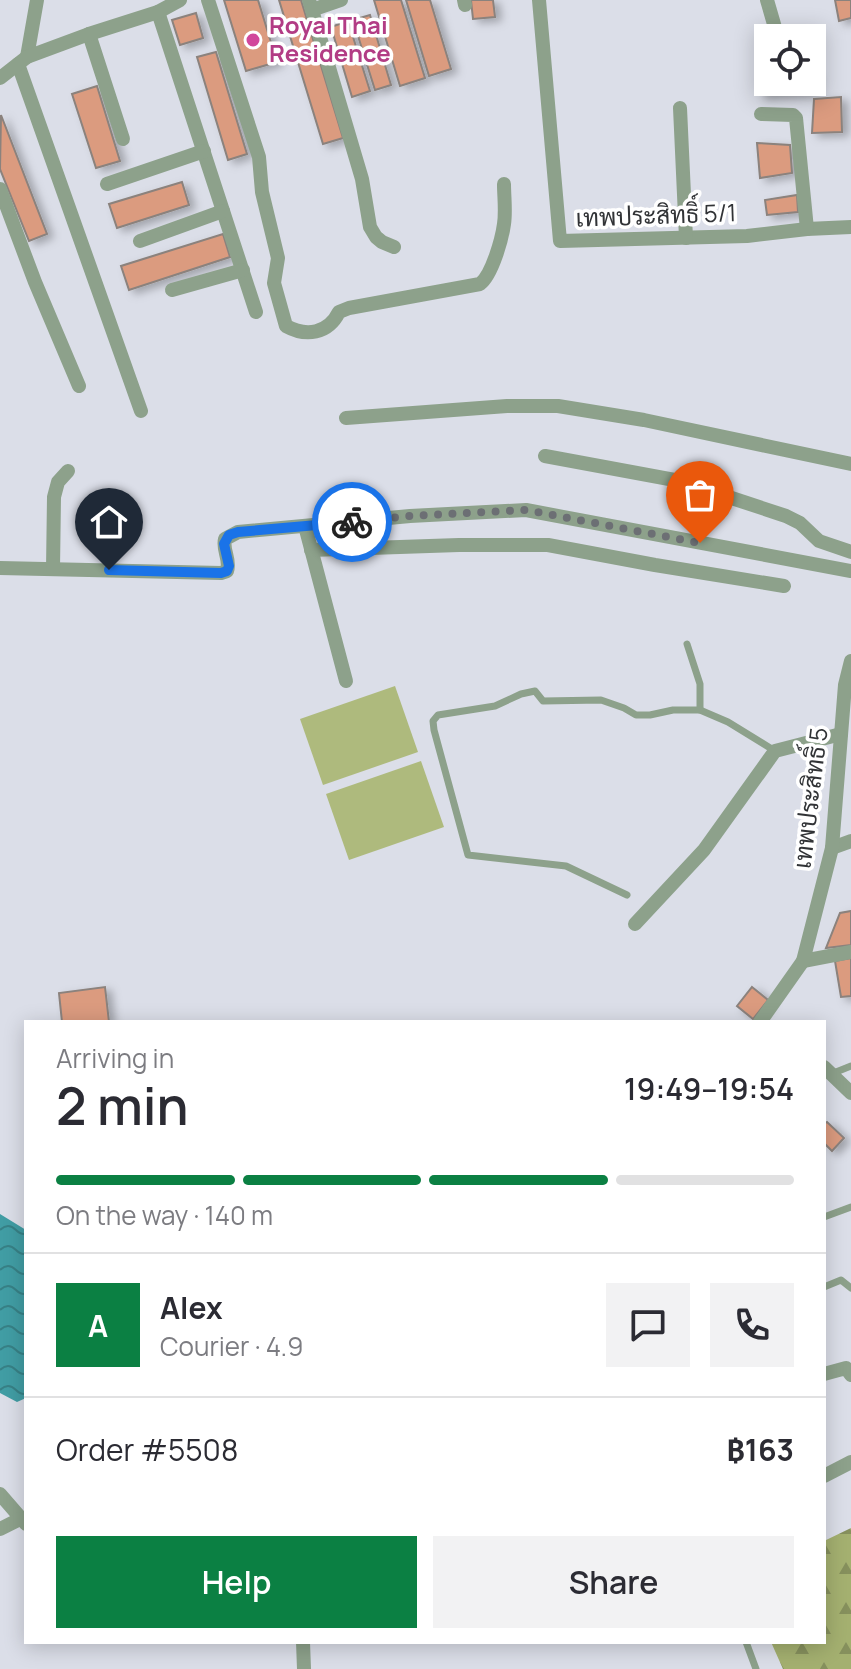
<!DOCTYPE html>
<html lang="en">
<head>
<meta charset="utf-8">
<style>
	body { margin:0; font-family:Manrope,Sarabun,sans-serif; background:#f2f2f3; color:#2b2b33; height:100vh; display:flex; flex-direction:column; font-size:30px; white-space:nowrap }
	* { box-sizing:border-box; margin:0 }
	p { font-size:26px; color:#7c7c81 }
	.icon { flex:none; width:44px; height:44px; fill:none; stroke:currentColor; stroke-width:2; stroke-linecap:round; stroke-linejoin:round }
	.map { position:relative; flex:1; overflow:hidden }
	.panel { position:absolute; left:24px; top:1020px; width:802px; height:624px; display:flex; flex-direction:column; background:#fff; border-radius:0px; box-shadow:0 4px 20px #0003 }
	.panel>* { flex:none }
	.buttons { position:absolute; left:754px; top:24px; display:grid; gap:16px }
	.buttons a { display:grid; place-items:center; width:72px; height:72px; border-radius:0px; background:#fff; box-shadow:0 4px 20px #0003; font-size:40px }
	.pin { position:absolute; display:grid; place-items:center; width:68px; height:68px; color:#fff; margin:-82px -34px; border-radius:50% 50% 50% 0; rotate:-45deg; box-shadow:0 0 8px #0007 }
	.pin .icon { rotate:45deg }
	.courier { position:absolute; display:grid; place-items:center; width:80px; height:80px; margin:-40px; border:6px solid #1a73e8; border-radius:50%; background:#fff; color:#222; box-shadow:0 2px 10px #0007 }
	.summary em { font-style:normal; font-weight:600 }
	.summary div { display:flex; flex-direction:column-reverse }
	.summary { display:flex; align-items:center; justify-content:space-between; height:136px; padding:0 32px }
	h1 { font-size:52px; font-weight:600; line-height:60px }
	.bar { display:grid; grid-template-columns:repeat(4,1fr); gap:12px 8px; align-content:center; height:96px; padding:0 32px }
	.bar i { height:10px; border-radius:6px; background:#e1e1e2 }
	.bar .on { background:#0b8043 }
	.bar p { grid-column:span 4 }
	.line { display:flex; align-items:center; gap:20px; padding:0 32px; border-top:2px solid #e1e1e2 }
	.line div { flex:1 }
	.round { display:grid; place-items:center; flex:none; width:84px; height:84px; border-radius:0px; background:#f2f2f3 }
	.action { display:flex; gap:16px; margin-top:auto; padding:16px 32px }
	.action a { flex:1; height:92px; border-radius:0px; background:#0b8043; color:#fff; font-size:32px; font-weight:600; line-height:92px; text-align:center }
	.action a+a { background:#f2f2f3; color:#2b2b33 }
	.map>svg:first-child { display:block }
	.forest { fill:url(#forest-firs) }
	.pitch { fill:#aeba7d }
	.water { fill:url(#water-waves) }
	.building { fill:#db9b7f; stroke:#8b827d; stroke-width:2; filter:url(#shadow) }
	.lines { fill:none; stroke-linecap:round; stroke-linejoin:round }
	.service { stroke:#8da18b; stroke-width:7 }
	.minor { stroke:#8da18b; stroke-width:14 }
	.done { stroke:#6c6f74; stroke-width:8; stroke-dasharray:0 14.4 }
	.route { stroke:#1a73e8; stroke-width:10 }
	.hotel-dot { fill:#d1479c; stroke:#fff; stroke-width:3 }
	.labels { text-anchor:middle; stroke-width:7; stroke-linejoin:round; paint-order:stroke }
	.hotel-label { font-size:24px; font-weight:bold; fill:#b23c85; stroke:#fff; text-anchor:start }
	.street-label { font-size:24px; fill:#313336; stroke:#fff }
</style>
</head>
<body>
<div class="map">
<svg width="851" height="1669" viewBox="0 0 851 1669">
	<defs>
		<pattern id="forest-firs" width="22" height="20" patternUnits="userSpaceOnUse" patternTransform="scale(2)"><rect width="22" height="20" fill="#a4b070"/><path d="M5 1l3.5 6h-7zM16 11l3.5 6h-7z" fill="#86905d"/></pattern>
		<pattern id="water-waves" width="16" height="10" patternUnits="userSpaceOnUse" patternTransform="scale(2)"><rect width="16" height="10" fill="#419da4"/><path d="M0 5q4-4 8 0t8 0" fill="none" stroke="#378186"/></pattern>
		<filter id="shadow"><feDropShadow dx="6" dy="3.5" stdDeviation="4" flood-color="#0004"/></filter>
	</defs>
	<rect width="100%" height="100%" fill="#dbdee8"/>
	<polygon class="forest" points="851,1528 851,1669 783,1669 771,1642 824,1642 824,1541"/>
	<g class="pitch">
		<polygon points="395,686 418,752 323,785 300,719"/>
		<polygon points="421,761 444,827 349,860 326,794"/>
	</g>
	<polygon class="water" points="0,1214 26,1230 26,1398 17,1402 0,1393"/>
	<g class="building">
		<polygon points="224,0 258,0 277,62 246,71"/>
		<polygon points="279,0 301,0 343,138 323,144"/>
		<polygon points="374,0 401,0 425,78 400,86"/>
		<polygon points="406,0 430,0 451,69 429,76"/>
		<polygon points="471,0 493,0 495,17 473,19"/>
		<polygon points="835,0 851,0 851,18 839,21"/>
		<polygon points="196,13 203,38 180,45 172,20"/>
		<polygon points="370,15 391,85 375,90 353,20"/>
		<polygon points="348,21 370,91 352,97 331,27"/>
		<polygon points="216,52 247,154 228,160 197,57"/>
		<polygon points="812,74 814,74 813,92 760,95 757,77 768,76 768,82 812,82"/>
		<polygon points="97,86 120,161 96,168 72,94"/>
		<polygon points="841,97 842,132 812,133 814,99"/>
		<polygon points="1,115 47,234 29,241 0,169"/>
		<polygon points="757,143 790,145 792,173 760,178"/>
		<polygon points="182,182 189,205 117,228 109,204"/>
		<polygon points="797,195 798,212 767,215 765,200"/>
		<polygon points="223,234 230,257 129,290 121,266"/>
		<polygon points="851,911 851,945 826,948 840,913"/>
		<polygon points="851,958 851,996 841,997 835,961"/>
		<polygon points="105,987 109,1022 62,1022 59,993"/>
		<polygon points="752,987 768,1000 753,1019 737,1006"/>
		<polygon points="827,1122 844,1138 832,1151 824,1143 824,1124"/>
	</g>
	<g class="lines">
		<g class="service">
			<polyline points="687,644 700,684 700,710"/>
			<polyline points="627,895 566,866 468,855 434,730 433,721 438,715 495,706 521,694 535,691 543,701 601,700 624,708 636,715 650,715 673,710 700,710 728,722 775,751"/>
			<polyline points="831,1074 851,1066"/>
			<polyline points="824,1217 851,1207"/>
			<polyline points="824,1287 841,1280 851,1288"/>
			<polyline points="746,1642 756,1669"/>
		</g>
		<g class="minor">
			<path d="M208 0 259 157 262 192 278 258 274 283 286 326C306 337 328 334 339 312L349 308 480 284C492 275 502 239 504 224 506 211 504 197 504 184"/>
			<polyline points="309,0 362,179 370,227 376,237 382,242 394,247"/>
			<polyline points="464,0 465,5"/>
			<polyline points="539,0 560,241 747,236 807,229 851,227"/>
			<polyline points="767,0 778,38"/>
			<polyline points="312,10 341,0"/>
			<polyline points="158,12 256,312"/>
			<polyline points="89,34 123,139"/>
			<polyline points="27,57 37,0"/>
			<polyline points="18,64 141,411"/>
			<polyline points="0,78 27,57 89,34 158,12 180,0"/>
			<polyline points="680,108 686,238"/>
			<polyline points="761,114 793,115 796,118 807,229"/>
			<polyline points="107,184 204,151"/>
			<polyline points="0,189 35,282 79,386"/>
			<polyline points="140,241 223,211"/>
			<polyline points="172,290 243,270"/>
			<polyline points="346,418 507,406 558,406 644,420 851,464"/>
			<polyline points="545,456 680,481 786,516 800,523 819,541 851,552"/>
			<polyline points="305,526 346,681"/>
			<polyline points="311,550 459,545 548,545 655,565 784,586"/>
			<path d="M0 568 221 573 227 571C231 560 222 550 225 539L238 532 410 516 526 510 851 571"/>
			<polyline points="53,569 54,497 58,482 68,471"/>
			<polyline points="832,848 851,841"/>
			<polyline points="635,924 704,850 775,751 841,734"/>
			<polyline points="803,961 851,952"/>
			<polyline points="760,1022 803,961 832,848 845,685 851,661"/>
			<polyline points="824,1067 851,1093"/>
			<polyline points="824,1374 846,1368 851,1375"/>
			<polyline points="824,1476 851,1462"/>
			<polyline points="0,1494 26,1524"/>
			<polyline points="0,1529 20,1519"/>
			<polyline points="303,1642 304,1669"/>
		</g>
	</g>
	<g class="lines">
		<polyline class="done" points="352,522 410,516 526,510 700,543"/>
		<polyline class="route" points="109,570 221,573 227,571 229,566 224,544 229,535 238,532 352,522"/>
	</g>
	<circle class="hotel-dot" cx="253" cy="40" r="8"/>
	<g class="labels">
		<g class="hotel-label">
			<text x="269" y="34">Royal Thai<tspan x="269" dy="28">Residence</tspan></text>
		</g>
		<g class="street-label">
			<text transform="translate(656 216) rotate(-2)" y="8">เทพประสิทธิ์ 5/1</text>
			<text transform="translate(811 798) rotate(-83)" y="8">เทพประสิทธิ์ 5</text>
		</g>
	</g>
</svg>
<div class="buttons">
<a><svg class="icon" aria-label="locate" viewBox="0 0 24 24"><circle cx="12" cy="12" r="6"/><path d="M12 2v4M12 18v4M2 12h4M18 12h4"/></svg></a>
</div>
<div class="pin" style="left:700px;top:543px;background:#ea580c"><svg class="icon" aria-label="bag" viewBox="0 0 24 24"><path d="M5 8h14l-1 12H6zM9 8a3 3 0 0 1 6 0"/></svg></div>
<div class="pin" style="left:109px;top:570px;background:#1f2937"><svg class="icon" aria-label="home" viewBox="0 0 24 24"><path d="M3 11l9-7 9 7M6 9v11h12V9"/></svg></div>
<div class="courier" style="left:352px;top:522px"><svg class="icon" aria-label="bike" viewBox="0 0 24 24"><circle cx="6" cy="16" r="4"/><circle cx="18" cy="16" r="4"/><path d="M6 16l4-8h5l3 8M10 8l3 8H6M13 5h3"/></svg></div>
<section class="panel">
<div class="summary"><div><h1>2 min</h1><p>Arriving in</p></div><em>19:49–19:54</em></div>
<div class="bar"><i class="on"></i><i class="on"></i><i class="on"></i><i></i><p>On the way · 140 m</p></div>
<div class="line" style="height:144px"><b class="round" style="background:#0b8043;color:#fff">A</b><div><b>Alex</b><p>Courier · 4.9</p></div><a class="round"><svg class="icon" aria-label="chat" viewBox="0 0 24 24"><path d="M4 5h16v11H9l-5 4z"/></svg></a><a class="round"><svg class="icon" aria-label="phone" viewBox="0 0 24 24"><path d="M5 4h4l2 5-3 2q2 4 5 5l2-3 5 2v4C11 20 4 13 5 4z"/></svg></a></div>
<div class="line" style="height:104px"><div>Order #5508</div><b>฿163</b></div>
<div class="action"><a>Help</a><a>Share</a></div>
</section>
</div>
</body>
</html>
